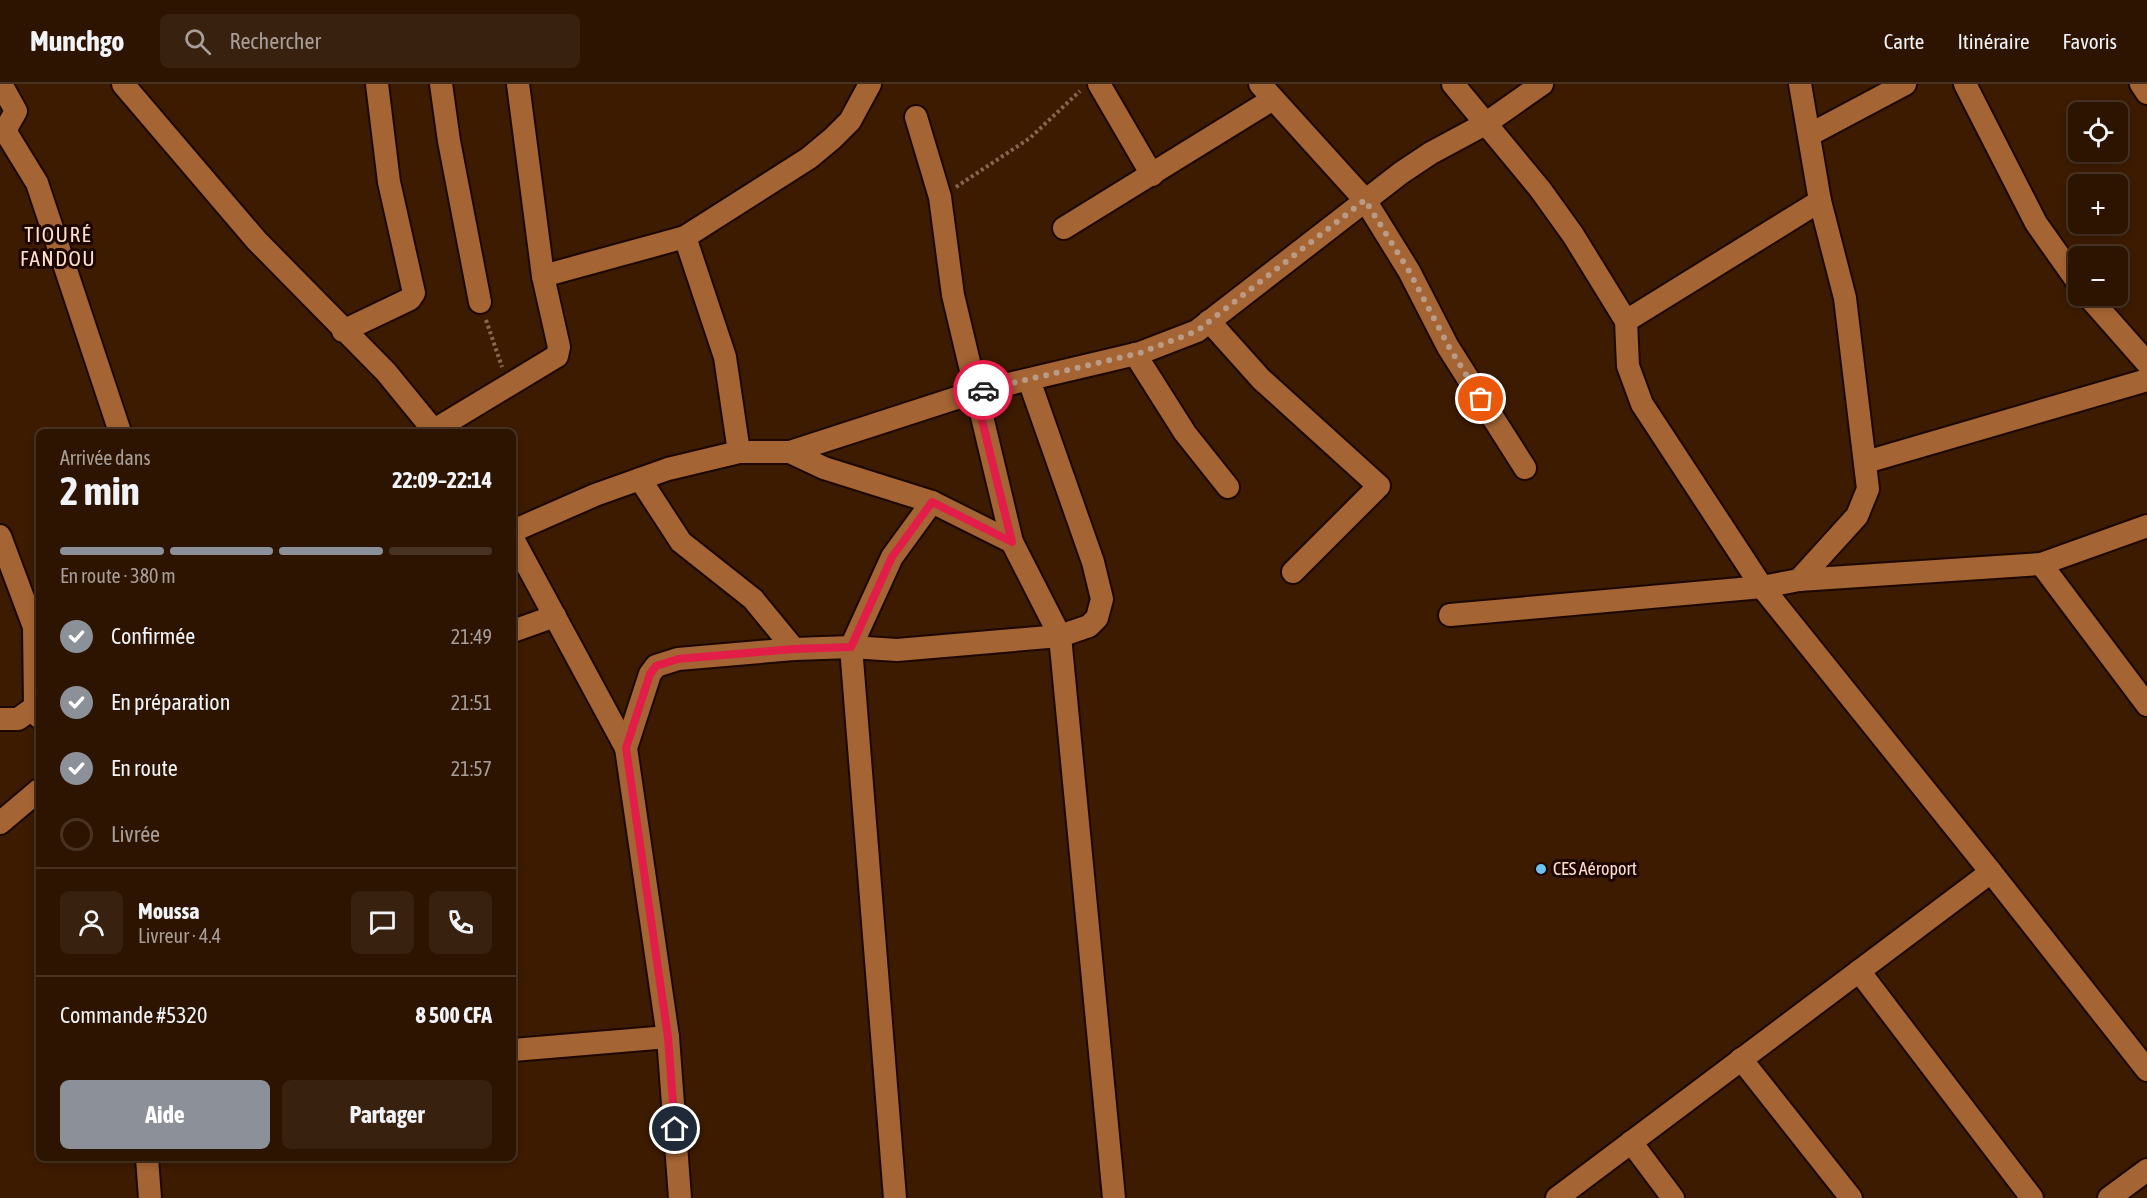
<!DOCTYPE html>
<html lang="fr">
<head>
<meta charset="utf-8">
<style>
	body { margin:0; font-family:"Asap Condensed",sans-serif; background:#392110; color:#f1f3f6; height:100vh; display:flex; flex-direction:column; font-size:22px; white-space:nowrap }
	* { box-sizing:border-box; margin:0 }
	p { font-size:20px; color:#a79e99 }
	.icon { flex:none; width:33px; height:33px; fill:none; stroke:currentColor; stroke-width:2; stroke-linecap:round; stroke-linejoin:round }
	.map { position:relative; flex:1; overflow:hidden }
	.details { position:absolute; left:36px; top:345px; width:480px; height:732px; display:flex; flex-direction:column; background:#2d1401; border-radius:9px; box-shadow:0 3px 9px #0003,0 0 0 2px #483323 }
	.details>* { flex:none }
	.fabs { position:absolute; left:2068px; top:18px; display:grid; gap:12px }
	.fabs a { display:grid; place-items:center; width:60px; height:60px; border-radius:9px; background:#2d1401; box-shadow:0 3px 9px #0003,0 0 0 2px #483323; font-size:30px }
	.pin { position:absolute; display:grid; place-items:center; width:51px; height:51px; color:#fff; margin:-26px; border:3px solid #fff; border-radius:50%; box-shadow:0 2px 6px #0007 }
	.courier { position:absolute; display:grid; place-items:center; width:60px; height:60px; margin:-30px; border:4px solid #e11d48; border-radius:50%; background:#fff; color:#222; box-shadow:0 2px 8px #0007 }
	.headline em { font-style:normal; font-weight:700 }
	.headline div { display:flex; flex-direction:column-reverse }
	.headline { display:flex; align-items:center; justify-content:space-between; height:102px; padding:0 24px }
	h1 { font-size:39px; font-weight:700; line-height:45px }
	.bar { display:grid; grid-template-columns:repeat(4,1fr); gap:9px 6px; align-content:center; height:72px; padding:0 24px }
	.bar i { height:8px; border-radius:4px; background:#483323 }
	.bar .selected { background:#8c9099 }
	.bar p { grid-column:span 4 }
	.line { display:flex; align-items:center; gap:15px; padding:0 24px; border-top:2px solid #483323 }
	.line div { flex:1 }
	.round { display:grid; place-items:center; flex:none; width:63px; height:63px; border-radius:9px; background:#392110 }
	ol { padding:0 24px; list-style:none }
	li { display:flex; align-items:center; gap:18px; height:66px }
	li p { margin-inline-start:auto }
	li .icon { padding:6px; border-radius:50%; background:#8c9099; color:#fff; stroke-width:4 }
	li:last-child { color:#a79e99 }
	li i { width:33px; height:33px; border:3px solid #483323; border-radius:50% }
	.action { display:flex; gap:12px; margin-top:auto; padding:12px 24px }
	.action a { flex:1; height:69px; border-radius:9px; background:#8c9099; color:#fff; font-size:24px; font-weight:700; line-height:69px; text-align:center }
	.action a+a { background:#392110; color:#f1f3f6 }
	header { display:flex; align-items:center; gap:36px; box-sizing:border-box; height:84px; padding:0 30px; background:#2d1401; border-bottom:2px solid #483323 }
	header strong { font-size:28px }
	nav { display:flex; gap:33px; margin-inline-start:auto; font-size:21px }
	.search { width:420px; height:54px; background:#392110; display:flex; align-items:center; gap:15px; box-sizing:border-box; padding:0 21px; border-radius:9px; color:#a79e99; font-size:22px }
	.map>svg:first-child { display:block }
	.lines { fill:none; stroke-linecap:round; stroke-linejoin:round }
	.minor-casing { stroke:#1c0800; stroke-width:26 }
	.path { stroke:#87674f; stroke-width:4; stroke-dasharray:3 3; stroke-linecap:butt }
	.minor { stroke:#a56433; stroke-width:22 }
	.done { stroke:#ba9b85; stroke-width:6; stroke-dasharray:0 10.8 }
	.route { stroke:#e11d48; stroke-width:8 }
	.poi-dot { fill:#6dc2f3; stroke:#1e0600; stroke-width:2 }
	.labels { text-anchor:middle; stroke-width:6; stroke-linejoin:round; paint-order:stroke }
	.poi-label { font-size:18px; fill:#fee0cc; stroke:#1e0600; text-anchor:start }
	.quarter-label { font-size:21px; letter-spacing:1.5px; fill:#fee0cc; stroke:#1e0600 }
</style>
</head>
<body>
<header>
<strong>Munchgo</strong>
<div class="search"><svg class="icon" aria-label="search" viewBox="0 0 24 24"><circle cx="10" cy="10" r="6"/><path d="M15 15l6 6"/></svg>Rechercher</div>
<nav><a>Carte</a><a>Itinéraire</a><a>Favoris</a></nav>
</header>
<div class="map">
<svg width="2147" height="1114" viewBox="0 0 2147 1114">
	<rect width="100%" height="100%" fill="#3c1b01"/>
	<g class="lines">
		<defs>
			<g id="minor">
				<polyline points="1,0 16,27 7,43 7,50 37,99 120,348"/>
				<polyline points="123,0 257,157 386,288 435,348"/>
				<polyline points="441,0 449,57 480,218"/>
				<polyline points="518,0 543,192"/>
				<polyline points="1099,0 1152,91"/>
				<polyline points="1260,0 1365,116 1409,187 1448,263 1525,384"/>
				<polyline points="1965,0 2036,139 2079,200"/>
				<polyline points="2141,0 2147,9"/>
				<polyline points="916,33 940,113 953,211 1012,458"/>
				<polyline points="1809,51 1905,0"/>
				<polyline points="1064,144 1273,15"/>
				<polyline points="2088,212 2147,279"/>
				<polyline points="1209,237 1261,295 1379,402 1293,488"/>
				<polyline points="1626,237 1820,117"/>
				<polyline points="343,247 410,215 414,209 389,98 377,0"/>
				<polyline points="1135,270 1185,349 1228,403"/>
				<polyline points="431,348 557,272 559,263 543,192 685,153"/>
				<polyline points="739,368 725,273 685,153 809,74 833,54 850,37 870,0"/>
				<polyline points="790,368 975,308 1140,269 1197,247 1401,89 1431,69 1485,40 1542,0"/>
				<polyline points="1866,378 2147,296"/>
				<polyline points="640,395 681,458 753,515 794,565"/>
				<polyline points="513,447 595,411 668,385 739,368 790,368 824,384 932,418 1012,458 1060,552 1089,542 1097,534 1102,515 1093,478 1029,296"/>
				<polyline points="0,452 34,543 35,622 39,633"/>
				<polyline points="513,455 626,664"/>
				<polyline points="2041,480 2147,621"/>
				<polyline points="1799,496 1857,432 1868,405 1845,214 1820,117 1800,0"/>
				<polyline points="1450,531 1762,503 1642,320 1628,282 1626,237 1573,151 1540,105 1453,0"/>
				<polyline points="513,547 555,532"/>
				<polyline points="0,635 18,635 39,620"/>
				<polyline points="0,739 39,706"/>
				<polyline points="1991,788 1762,503 1799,496 2041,480 2147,442"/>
				<polyline points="1859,887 2032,1114"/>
				<polyline points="513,966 668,953"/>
				<polyline points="1741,975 1851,1114"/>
				<polyline points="1631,1058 1673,1114"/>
				<polyline points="147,1074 150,1114"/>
				<polyline points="680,1114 668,953 626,664 650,590 656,582 678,575 794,565 851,563 897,566 1060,552 1114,1114"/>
				<polyline points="895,1114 851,563 892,473 932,418"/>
				<polyline points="1557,1114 1991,788 2147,986"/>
				<polyline points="2109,1114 2147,1086"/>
			</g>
		</defs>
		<use href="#minor" class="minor-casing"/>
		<g class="path">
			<polyline points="956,103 1030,54 1080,7"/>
			<polyline points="486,236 502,283"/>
		</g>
		<use href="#minor" class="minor"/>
	</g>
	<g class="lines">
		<polyline class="done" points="983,306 1140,269 1197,247 1365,116 1409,187 1449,263 1481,315"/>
		<polyline class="route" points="675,1045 668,953 626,664 650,590 656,582 678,575 794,565 851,563 892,473 932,418 1012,458 975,308 983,306"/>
	</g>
	<circle class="poi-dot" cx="1541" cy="785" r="6"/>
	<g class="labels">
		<g class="poi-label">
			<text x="1553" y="791">CES Aéroport</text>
		</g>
		<g class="quarter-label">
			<text x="58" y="158">TIOURÉ<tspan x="58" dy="24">FANDOU</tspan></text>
		</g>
	</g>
</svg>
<div class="fabs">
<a><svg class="icon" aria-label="locate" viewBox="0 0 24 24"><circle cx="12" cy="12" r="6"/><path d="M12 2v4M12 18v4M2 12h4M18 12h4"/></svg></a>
<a>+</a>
<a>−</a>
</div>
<div class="pin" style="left:1481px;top:315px;background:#ea580c"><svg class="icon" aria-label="bag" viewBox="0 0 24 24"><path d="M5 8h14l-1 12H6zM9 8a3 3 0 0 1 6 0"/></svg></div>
<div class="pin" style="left:675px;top:1045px;background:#1f2937"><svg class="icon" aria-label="home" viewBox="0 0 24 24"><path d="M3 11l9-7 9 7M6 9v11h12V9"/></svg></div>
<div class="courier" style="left:983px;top:306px"><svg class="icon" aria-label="car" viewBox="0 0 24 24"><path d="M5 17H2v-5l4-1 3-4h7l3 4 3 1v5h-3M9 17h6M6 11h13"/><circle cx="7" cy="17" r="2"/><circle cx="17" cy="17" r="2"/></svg></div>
<section class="details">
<div class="headline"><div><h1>2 min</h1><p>Arrivée dans</p></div><em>22:09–22:14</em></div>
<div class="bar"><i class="selected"></i><i class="selected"></i><i class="selected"></i><i></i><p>En route · 380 m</p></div>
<ol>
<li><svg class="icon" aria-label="check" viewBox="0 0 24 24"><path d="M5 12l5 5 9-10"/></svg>Confirmée<p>21:49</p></li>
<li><svg class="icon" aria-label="check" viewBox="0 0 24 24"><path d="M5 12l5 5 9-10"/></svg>En préparation<p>21:51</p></li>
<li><svg class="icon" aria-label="check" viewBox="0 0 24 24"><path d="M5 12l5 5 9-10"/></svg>En route<p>21:57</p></li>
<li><i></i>Livrée</li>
</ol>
<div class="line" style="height:108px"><a class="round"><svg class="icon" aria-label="person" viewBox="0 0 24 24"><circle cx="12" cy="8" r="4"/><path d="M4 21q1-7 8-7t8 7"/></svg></a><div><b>Moussa</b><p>Livreur · 4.4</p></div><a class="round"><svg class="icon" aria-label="chat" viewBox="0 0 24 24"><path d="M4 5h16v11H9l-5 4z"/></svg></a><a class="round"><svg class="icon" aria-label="phone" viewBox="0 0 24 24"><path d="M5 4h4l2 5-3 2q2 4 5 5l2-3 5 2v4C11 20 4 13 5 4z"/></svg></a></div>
<div class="line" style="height:78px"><div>Commande #5320</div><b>8 500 CFA</b></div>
<div class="action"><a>Aide</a><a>Partager</a></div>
</section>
</div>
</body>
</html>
